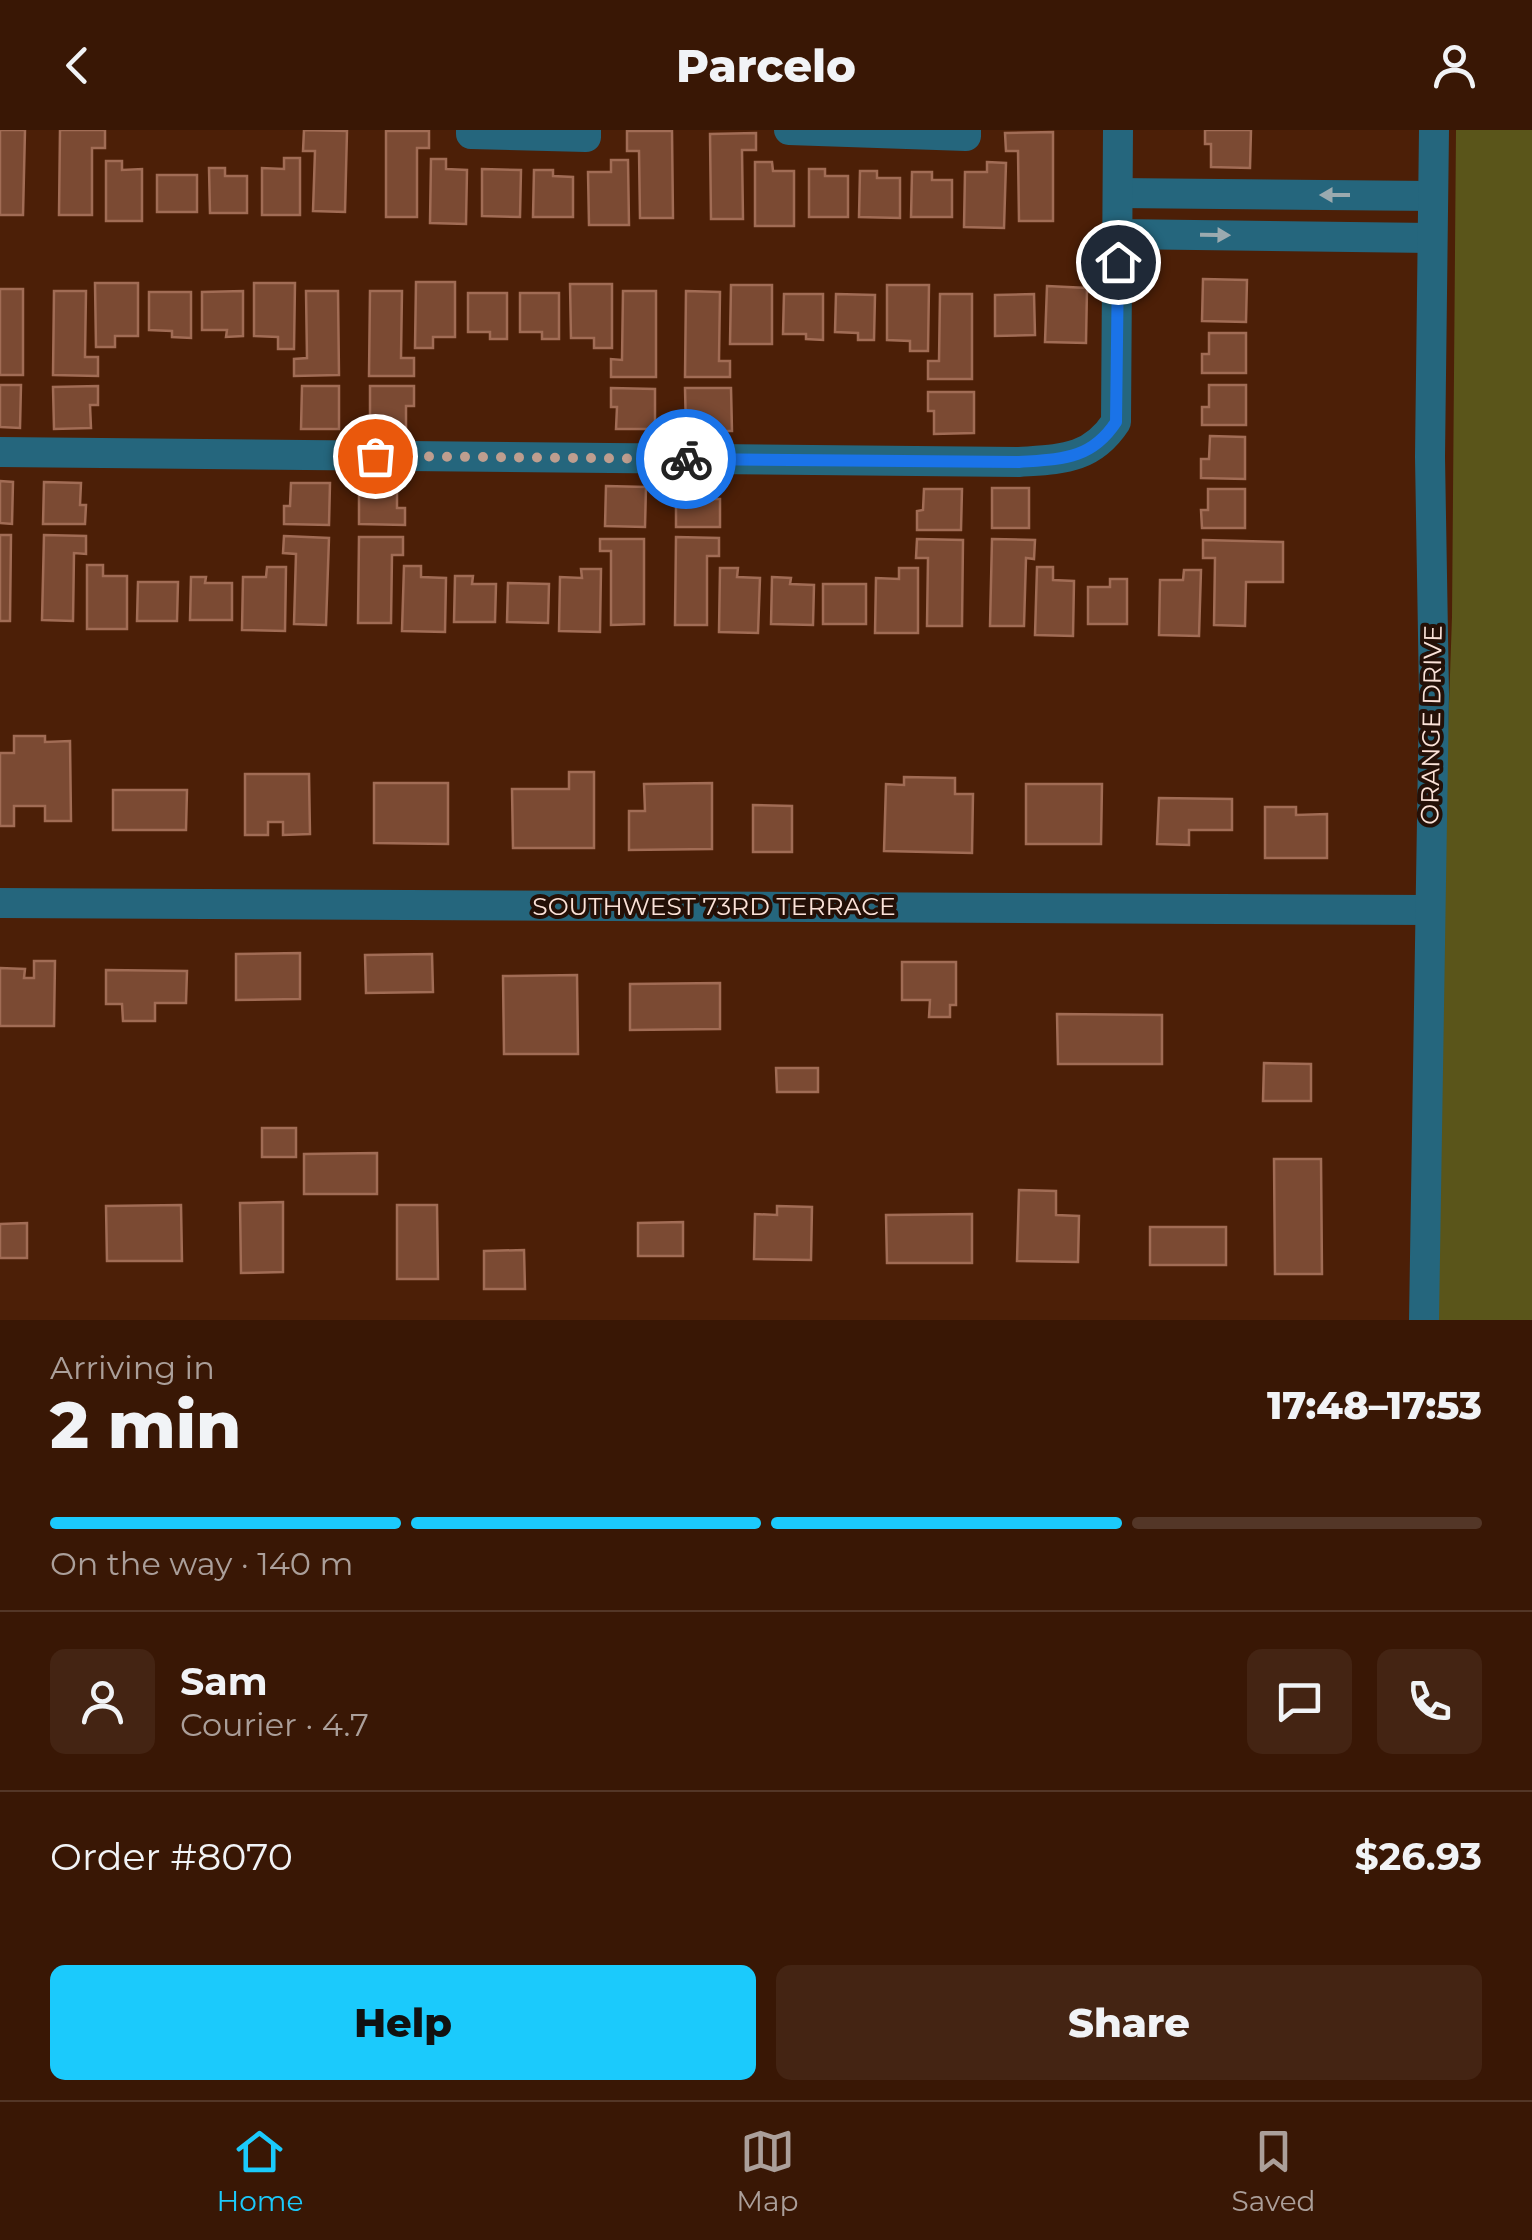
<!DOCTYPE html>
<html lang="en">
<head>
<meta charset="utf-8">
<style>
	body { margin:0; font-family:Montserrat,sans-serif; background:#442413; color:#f1f3f6; height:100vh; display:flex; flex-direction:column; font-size:38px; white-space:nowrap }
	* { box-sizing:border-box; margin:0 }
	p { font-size:32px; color:#ab9f9a }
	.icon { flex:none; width:55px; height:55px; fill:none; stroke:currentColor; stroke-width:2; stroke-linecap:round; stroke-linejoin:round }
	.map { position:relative; height:1190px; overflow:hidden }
	.panel { display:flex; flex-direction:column; background:#391705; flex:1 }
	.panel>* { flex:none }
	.pin { position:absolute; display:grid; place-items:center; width:85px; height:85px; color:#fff; margin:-42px; border:5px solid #fff; border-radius:50%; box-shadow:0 2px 10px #0007 }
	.courier { position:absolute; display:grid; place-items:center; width:100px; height:100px; margin:-50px; border:8px solid #1a73e8; border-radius:50%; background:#fff; color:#222; box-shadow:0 2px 12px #0007 }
	.headline em { font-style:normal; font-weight:800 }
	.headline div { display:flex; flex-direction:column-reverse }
	.headline { display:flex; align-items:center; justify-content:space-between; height:170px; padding:0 50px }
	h1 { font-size:65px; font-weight:800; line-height:75px }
	.bar { display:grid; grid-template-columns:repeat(4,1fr); gap:15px 10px; align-content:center; height:120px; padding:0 50px }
	.bar i { height:12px; border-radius:8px; background:#533627 }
	.bar .active { background:#1bcafc }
	.bar p { grid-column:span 4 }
	.line { display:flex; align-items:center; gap:25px; padding:0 50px; border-top:2px solid #533627 }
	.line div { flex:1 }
	.round { display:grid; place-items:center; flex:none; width:105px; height:105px; border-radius:15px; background:#442413 }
	.action { display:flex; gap:20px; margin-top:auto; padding:20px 50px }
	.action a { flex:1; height:115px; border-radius:15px; background:#1bcafc; color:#111; font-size:40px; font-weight:800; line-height:115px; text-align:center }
	.action a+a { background:#442413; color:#f1f3f6 }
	header { display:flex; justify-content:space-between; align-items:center; height:130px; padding:0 50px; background:#391705; font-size:45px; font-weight:800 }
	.tabs { display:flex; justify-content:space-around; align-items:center; height:140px; border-top:2px solid #533627; background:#391705; font-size:28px; color:#ab9f9a }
	.tabs a { display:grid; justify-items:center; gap:5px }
	.tabs .active { color:#1bcafc }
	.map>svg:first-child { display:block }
	.green { fill:#5a551a }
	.building { fill:#7b4a33; stroke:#a16c55; stroke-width:2.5 }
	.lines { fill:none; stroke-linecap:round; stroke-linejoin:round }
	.minor { stroke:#25667d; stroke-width:30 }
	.oneway { fill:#9baaaf }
	.done { stroke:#be9e8f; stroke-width:10; stroke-dasharray:0 18 }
	.route { stroke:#1a73e8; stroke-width:12 }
	.labels { text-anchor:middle; stroke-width:8; stroke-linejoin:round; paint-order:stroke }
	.street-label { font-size:25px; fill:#fbe2d8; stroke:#241007 }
</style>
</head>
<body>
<header><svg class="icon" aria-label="back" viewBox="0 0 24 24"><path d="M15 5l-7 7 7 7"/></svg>Parcelo<svg class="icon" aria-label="person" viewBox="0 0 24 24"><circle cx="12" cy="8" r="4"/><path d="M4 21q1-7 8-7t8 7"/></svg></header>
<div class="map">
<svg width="1532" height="1190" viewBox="0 0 1532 1190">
	<rect width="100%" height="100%" fill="#4c1f07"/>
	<polygon class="green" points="1456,0 1532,0 1532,1190 1438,1190 1442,776 1452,487"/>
	<g class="building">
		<polygon points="0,0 25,0 23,85 0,85"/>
		<polygon points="60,0 105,0 105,18 92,18 92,85 59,85"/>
		<polygon points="304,0 347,1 345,82 313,81 315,21 303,21"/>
		<polygon points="1205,0 1251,0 1250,38 1211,37 1211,14 1205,14"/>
		<polygon points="386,1 429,1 429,18 417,18 417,87 386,87"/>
		<polygon points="627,1 672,1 673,88 640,88 639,21 627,21"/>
		<polygon points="1053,2 1053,91 1019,91 1018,21 1006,21 1005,3"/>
		<polygon points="756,3 756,20 742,20 743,89 711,89 710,4"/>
		<polygon points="284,28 300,28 300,85 262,85 262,38 284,39"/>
		<polygon points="431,29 446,29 446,39 467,40 466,94 430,93"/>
		<polygon points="611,30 628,30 629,95 589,95 588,42 611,42"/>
		<polygon points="106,31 122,31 122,40 142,39 142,91 106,91"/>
		<polygon points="755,32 772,32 773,41 794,41 794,96 755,96"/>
		<polygon points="987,32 1006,33 1004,98 964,97 965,42 987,42"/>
		<polygon points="209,38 225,38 225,46 247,46 247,83 210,83"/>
		<polygon points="482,39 521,40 520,87 482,86"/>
		<polygon points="809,39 825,39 825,46 848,46 848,87 809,87"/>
		<polygon points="534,40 553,40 553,46 573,47 573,87 533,87"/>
		<polygon points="860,41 877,41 877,48 900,48 900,88 859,87"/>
		<polygon points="912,42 932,42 932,50 952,50 952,87 911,87"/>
		<rect x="157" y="45" width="40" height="37"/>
		<polygon points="1203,149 1247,150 1246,192 1202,191"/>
		<polygon points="416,152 455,152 455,207 433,207 433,218 415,218"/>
		<polygon points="95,153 138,153 138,206 115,206 115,217 96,217"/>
		<polygon points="254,153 295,153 294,219 278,219 278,207 254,206"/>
		<polygon points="570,154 612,154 612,218 594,218 594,208 571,208"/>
		<polygon points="731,155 772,155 772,214 730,214"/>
		<polygon points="887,155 929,155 928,221 910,221 910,211 887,210"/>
		<polygon points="1047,156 1087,158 1086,213 1045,212"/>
		<rect x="0" y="159" width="23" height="86"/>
		<polygon points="54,161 86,161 85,227 98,227 98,246 53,245"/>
		<polygon points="243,161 243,206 226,207 227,200 202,200 202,162"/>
		<polygon points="306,161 338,161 339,245 294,246 294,229 307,228"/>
		<polygon points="370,161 402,161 401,228 414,228 414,246 369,246"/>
		<polygon points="623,161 656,161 656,247 611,247 611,229 622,230"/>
		<polygon points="686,161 720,162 719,231 730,231 730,247 685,247"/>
		<polygon points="149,162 191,162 191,208 172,207 172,201 149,200"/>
		<polygon points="468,163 507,163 507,209 490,209 490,202 468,202"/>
		<polygon points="520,163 559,163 559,209 542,209 542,202 520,202"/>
		<polygon points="784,164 823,164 823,210 806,209 806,204 783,204"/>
		<polygon points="836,164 875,165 874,210 858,210 858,203 835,202"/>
		<polygon points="940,164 972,164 972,249 928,249 928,231 939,231"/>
		<polygon points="1034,164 1035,205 995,206 995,165"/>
		<polygon points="1209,203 1246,203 1246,243 1202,243 1202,224 1209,224"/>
		<polygon points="0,255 21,255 20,298 0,297"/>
		<polygon points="1209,255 1246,255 1246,295 1202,295 1202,277 1209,277"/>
		<polygon points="98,256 98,275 90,275 91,298 54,299 53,257"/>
		<polygon points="302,256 339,256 339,299 301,299"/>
		<polygon points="370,256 414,256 414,276 406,276 406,298 370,298"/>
		<polygon points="611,258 655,259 655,299 616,299 617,277 611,277"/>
		<polygon points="685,258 731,258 732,301 686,301"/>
		<polygon points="928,262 974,262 974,303 934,304 934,281 928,281"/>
		<polygon points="1210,306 1245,307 1245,349 1201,348 1201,329 1209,329"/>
		<polygon points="0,351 13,352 12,394 0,393"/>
		<polygon points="44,352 81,353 80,375 86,375 85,394 43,394"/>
		<polygon points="291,353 330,353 329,395 284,394 284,376 290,376"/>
		<polygon points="676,354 714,354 714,369 720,369 720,397 676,397"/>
		<polygon points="359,355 397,356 397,378 405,378 405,395 359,394"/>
		<polygon points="606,356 646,357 645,397 605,396"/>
		<rect x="992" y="358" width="37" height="40"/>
		<polygon points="924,359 962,359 961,400 917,400 917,381 923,380"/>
		<polygon points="1208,359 1245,359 1245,398 1202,398 1201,380 1208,380"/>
		<polygon points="0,405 11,405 10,491 0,491"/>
		<polygon points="44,405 86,406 86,424 74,423 73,491 42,490"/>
		<polygon points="284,406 329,408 326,495 294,494 296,424 283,423"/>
		<polygon points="359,407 403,407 403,425 392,425 391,493 358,493"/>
		<polygon points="676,407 719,408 719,426 707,426 707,495 675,495"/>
		<polygon points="600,409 644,409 644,494 611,495 611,421 600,421"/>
		<polygon points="917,409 963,410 962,496 927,496 928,428 916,428"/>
		<polygon points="992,409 1035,410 1034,429 1026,428 1024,496 990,496"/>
		<polygon points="1203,410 1283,412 1283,452 1246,452 1245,496 1214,495 1215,428 1203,428"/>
		<polygon points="87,435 103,435 103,446 127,446 127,499 87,499"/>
		<polygon points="404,436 421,436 421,447 446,448 445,502 402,501"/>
		<polygon points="267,437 286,437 285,501 242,500 243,447 266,447"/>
		<polygon points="1037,437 1053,437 1053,450 1074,451 1073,506 1035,505"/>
		<polygon points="720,438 738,438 737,447 760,448 758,503 719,502"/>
		<polygon points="899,438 918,438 918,503 875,503 876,448 899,449"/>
		<polygon points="581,439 601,439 600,502 559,501 560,447 582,448"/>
		<polygon points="1184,440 1201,440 1199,506 1159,505 1160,450 1183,450"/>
		<polygon points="455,446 473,446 472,454 496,454 495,492 454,492"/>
		<polygon points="191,447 206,447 205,453 232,453 232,490 190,490"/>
		<polygon points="772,447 791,448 790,454 814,455 813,495 771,494"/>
		<polygon points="1110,449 1127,449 1127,494 1088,494 1088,457 1110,457"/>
		<polygon points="138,452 178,452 177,491 137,491"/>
		<polygon points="508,453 549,454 548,493 507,492"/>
		<rect x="823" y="454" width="43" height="40"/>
		<polygon points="14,606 45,606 45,612 70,611 71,691 45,691 45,676 14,676 14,696 0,696 0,623 14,623"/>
		<polygon points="569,642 594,642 594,718 513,718 512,659 569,659"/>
		<polygon points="245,644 309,644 310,704 283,705 283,692 268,692 268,705 245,705"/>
		<polygon points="904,647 955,648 955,664 973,664 972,723 884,721 886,654 904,655"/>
		<polygon points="374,653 448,653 448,714 374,713"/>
		<polygon points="712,653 712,719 629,720 629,681 645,681 644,654"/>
		<polygon points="1026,654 1102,654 1101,714 1026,714"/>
		<polygon points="113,660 187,660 186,700 113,700"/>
		<polygon points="1159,668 1232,669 1232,700 1189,700 1189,715 1157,714"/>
		<polygon points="753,675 792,676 792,722 753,722"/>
		<polygon points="1265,677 1296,677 1296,685 1327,684 1327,728 1265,728"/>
		<polygon points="300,823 300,869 236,870 236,824"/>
		<polygon points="432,824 433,862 366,863 365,825"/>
		<polygon points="34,831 55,831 54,896 0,896 0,838 25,839 24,848 34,848"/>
		<polygon points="902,832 956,832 956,875 950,875 950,887 929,887 930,870 902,870"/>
		<polygon points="106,840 187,841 186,873 155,873 155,891 123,891 122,874 106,874"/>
		<polygon points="577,845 578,924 504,924 503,846"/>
		<polygon points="720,853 720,899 630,900 630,854"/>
		<polygon points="1057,884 1162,885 1162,934 1058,934"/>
		<polygon points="1264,933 1311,934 1311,971 1263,971"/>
		<polygon points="776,938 818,938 818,962 777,962"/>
		<rect x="262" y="998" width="34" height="29"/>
		<polygon points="377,1023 377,1064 304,1064 304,1024"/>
		<polygon points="1274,1029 1321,1029 1322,1144 1275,1144"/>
		<polygon points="1019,1060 1056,1061 1056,1085 1079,1086 1078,1132 1017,1131"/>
		<polygon points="283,1072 283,1142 241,1143 240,1073"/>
		<polygon points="181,1075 182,1131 107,1131 106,1076"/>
		<polygon points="397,1075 437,1075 438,1149 397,1149"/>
		<polygon points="777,1076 812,1077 811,1130 754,1129 755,1084 777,1085"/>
		<polygon points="972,1084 972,1133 887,1133 886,1085"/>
		<polygon points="683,1092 683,1126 638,1126 638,1093"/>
		<polygon points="27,1093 27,1128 0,1128 0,1094"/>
		<rect x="1150" y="1097" width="76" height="38"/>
		<polygon points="524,1120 525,1159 484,1159 484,1121"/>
	</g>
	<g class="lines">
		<g class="minor">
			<polyline points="471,0 471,4 586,7 586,0"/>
			<polyline points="789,0 966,6 966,0"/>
			<polyline points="1118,63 1433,66"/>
			<polyline points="1118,104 1432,108"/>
			<path d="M0 322 1019 332C1061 329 1091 330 1116 292L1118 0"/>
			<polyline points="0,773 1428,780"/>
			<polyline points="1424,1190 1434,564 1430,327 1434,0"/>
		</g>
	</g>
	<defs><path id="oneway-solid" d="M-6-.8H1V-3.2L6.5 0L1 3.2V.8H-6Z" transform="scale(2.5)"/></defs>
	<g class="oneway">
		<use href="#oneway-solid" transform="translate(1335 65) rotate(-180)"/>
		<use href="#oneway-solid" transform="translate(1215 105) rotate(1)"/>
	</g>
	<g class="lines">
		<polyline class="done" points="375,326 686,329"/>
		<path class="route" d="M686 329 1019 332C1061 329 1091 330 1116 292L1118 132"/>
	</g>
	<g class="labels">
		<g class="street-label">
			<text transform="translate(1431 595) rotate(-89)" y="9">ORANGE DRIVE</text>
			<text x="714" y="785">SOUTHWEST 73RD TERRACE</text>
		</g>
	</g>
</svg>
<div class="pin" style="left:375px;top:326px;background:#ea580c"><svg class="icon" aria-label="bag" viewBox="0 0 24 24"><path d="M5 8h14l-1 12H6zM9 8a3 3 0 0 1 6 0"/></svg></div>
<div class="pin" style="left:1118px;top:132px;background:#1f2937"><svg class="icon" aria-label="home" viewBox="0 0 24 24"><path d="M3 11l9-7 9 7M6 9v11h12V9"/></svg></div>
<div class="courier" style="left:686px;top:329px"><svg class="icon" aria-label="bike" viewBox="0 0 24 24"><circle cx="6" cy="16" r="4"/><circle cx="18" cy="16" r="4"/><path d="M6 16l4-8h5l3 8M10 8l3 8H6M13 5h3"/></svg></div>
</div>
<section class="panel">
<div class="headline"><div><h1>2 min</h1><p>Arriving in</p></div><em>17:48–17:53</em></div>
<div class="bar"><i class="active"></i><i class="active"></i><i class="active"></i><i></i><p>On the way · 140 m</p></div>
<div class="line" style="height:180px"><a class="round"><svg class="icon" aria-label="person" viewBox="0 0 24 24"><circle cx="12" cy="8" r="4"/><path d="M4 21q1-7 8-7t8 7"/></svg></a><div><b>Sam</b><p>Courier · 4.7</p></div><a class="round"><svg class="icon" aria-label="chat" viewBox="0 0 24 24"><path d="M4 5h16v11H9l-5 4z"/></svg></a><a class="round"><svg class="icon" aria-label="phone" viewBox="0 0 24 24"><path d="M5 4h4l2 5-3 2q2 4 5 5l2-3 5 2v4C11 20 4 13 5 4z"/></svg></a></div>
<div class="line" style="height:130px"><div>Order #8070</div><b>$26.93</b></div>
<div class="action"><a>Help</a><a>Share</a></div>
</section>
<nav class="tabs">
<a class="active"><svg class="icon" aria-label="home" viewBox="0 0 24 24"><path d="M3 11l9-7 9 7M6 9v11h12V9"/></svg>Home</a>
<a><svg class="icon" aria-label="map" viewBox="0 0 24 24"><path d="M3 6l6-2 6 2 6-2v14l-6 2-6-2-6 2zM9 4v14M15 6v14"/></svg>Map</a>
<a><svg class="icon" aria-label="saved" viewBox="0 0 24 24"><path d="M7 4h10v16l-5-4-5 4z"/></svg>Saved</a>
</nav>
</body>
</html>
